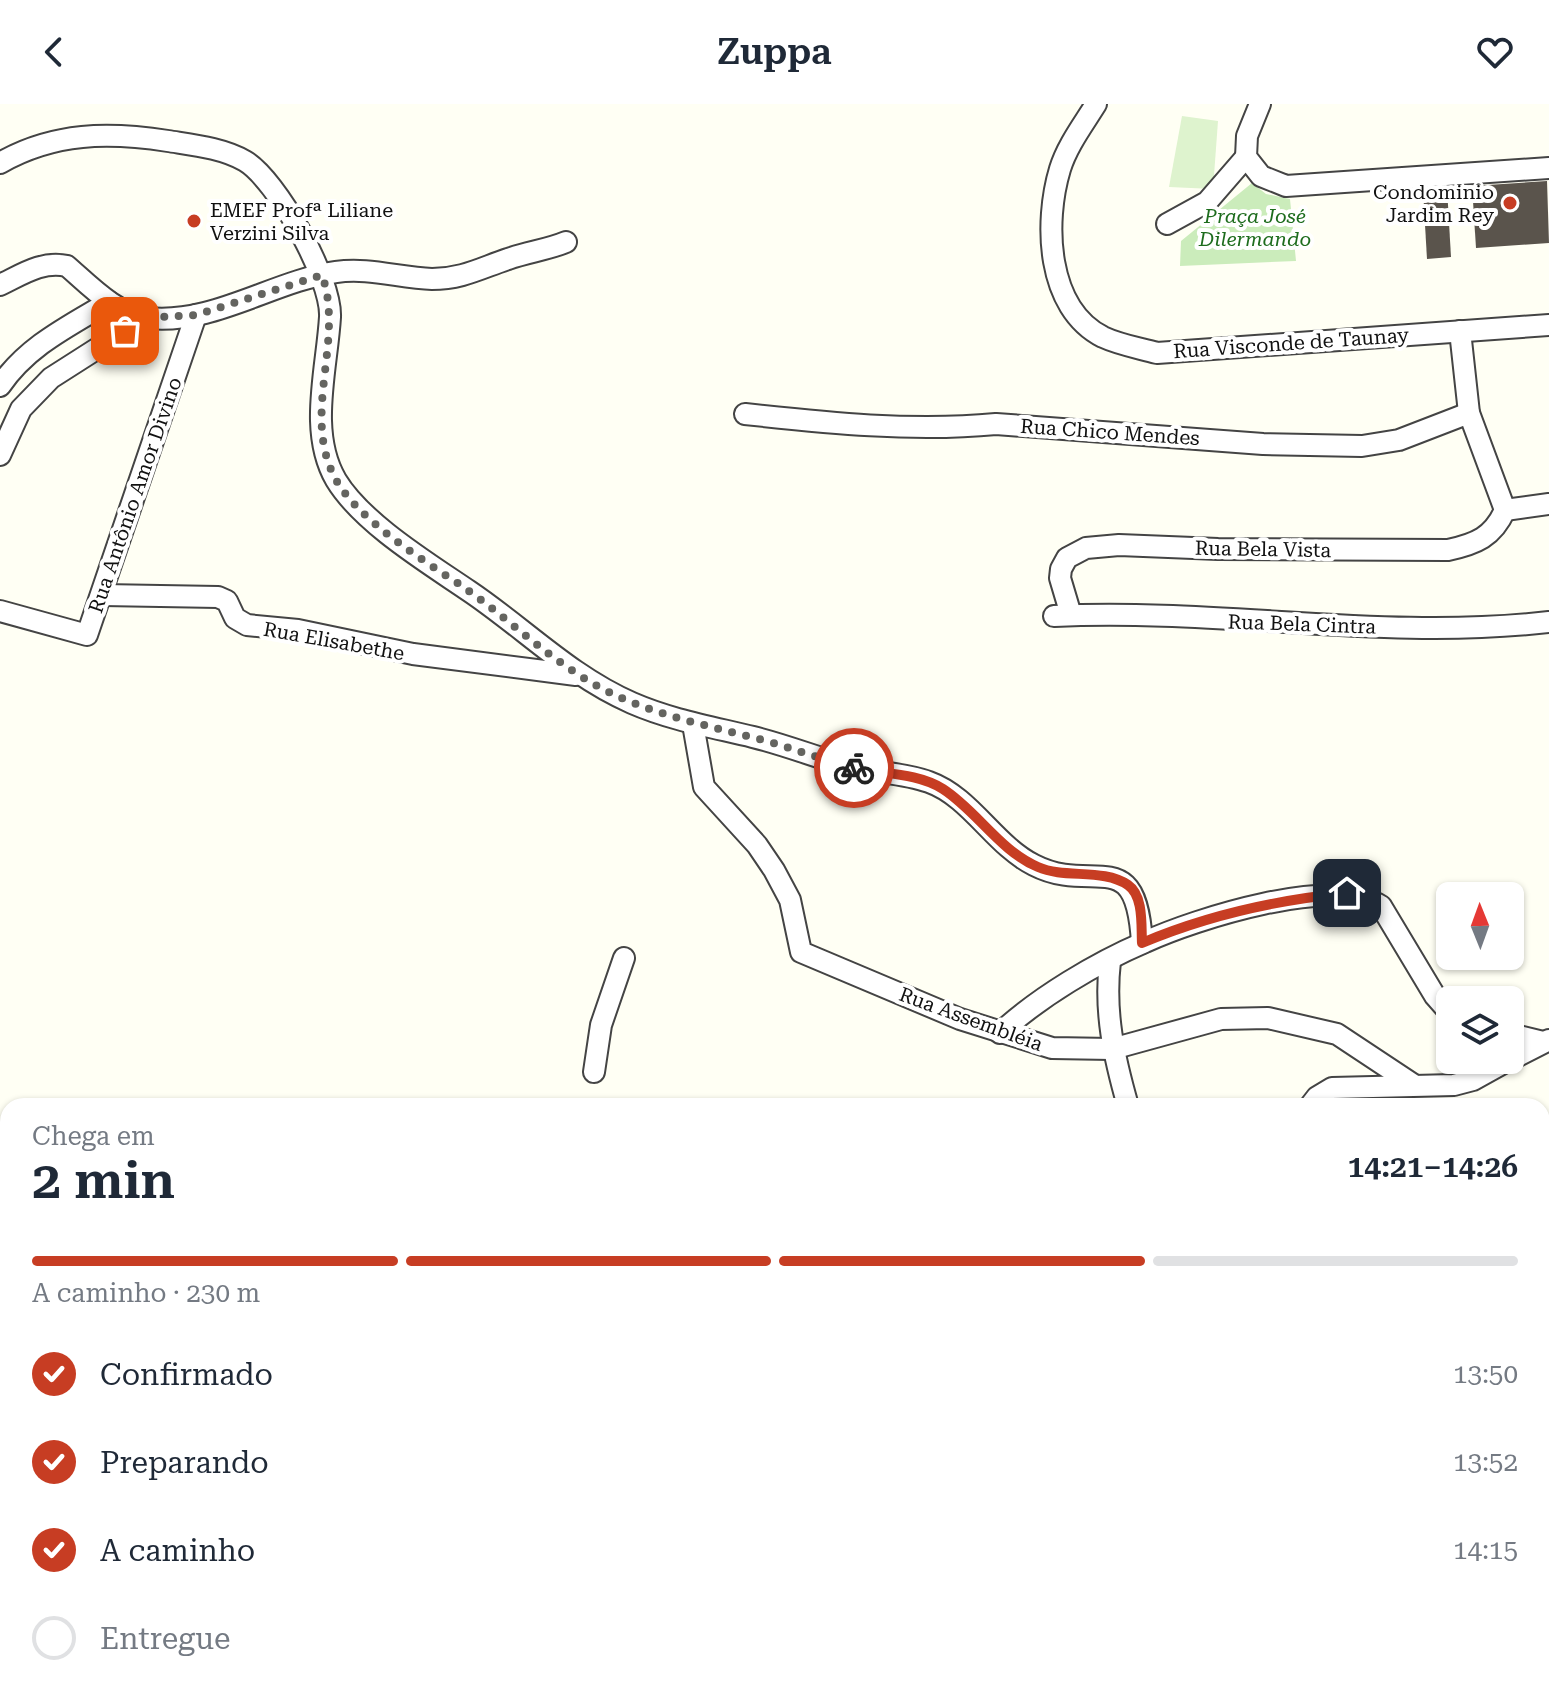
<!DOCTYPE html>
<html lang="pt">
<head>
<meta charset="utf-8">
<style>
	body { margin:0; font-family:"Roboto Serif",serif; background:#f6f6f7; color:#1f2937; height:100vh; display:flex; flex-direction:column; font-size:30px; white-space:nowrap }
	* { box-sizing:border-box; margin:0 }
	p { font-size:26px; color:#747a83 }
	.icon { flex:none; width:44px; height:44px; fill:none; stroke:currentColor; stroke-width:2; stroke-linecap:round; stroke-linejoin:round }
	.map { position:relative; flex:1; overflow:hidden }
	.details { position:absolute; left:0px; top:994px; width:1550px; height:602px; display:flex; flex-direction:column; background:#fff; border-radius:24px 24px 0 0; box-shadow:0 2px 6px #0004 }
	.details>* { flex:none }
	.needle { width:52px; rotate:359deg }
	.fabs { position:absolute; left:1436px; top:778px; display:grid; gap:16px }
	.fabs a { display:grid; place-items:center; width:88px; height:88px; border-radius:12px; background:#fff; box-shadow:0 2px 6px #0004; font-size:40px }
	.pin { position:absolute; display:grid; place-items:center; width:68px; height:68px; color:#fff; margin:-34px; border-radius:16px; box-shadow:0 4px 12px #0006 }
	.courier { position:absolute; display:grid; place-items:center; width:80px; height:80px; margin:-40px; border:6px solid #c73d23; border-radius:50%; background:#fff; color:#222; box-shadow:0 2px 10px #0007 }
	.overview em { font-style:normal; font-weight:600 }
	.overview div { display:flex; flex-direction:column-reverse }
	.overview { display:flex; align-items:center; justify-content:space-between; height:136px; padding:0 32px }
	h1 { font-size:52px; font-weight:600; line-height:60px }
	.bar { display:grid; grid-template-columns:repeat(4,1fr); gap:12px 8px; align-content:center; height:96px; padding:0 32px }
	.bar i { height:10px; border-radius:6px; background:#e0e1e3 }
	.bar .selected { background:#c73d23 }
	.bar p { grid-column:span 4 }
	ol { padding:0 32px; list-style:none }
	li { display:flex; align-items:center; gap:24px; height:88px }
	li p { margin-inline-start:auto }
	li .icon { padding:8px; border-radius:50%; background:#c73d23; color:#fff; stroke-width:4 }
	li:last-child { color:#747a83 }
	li i { width:44px; height:44px; border:4px solid #e0e1e3; border-radius:50% }
	header { display:flex; justify-content:space-between; align-items:center; height:104px; padding:0 32px; background:#fff; font-size:36px; font-weight:600 }
	.map>svg:first-child { display:block }
	.green { fill:#cbecbb }
	.pitch { fill:#def3ce }
	.building { fill:#5a544c }
	.lines { fill:none; stroke-linecap:round; stroke-linejoin:round }
	.street-casing { stroke:#444; stroke-width:24 }
	.street { stroke:#fff; stroke-width:20 }
	.done { stroke:#646460; stroke-width:8; stroke-dasharray:0 14.4 }
	.route { stroke:#c73d23; stroke-width:10 }
	.poi-dot { fill:#c73d23; stroke:#fff; stroke-width:3 }
	.labels { text-anchor:middle; stroke-width:8; stroke-linejoin:round; paint-order:stroke }
	.poi-label { font-size:20px; fill:#111; stroke:#fff; text-anchor:end }
	.park-label { font-size:20px; font-style:italic; fill:#1d6c1d; stroke:#fff }
	.street-label { font-size:20px; fill:#111; stroke:#fff }
</style>
</head>
<body>
<header><svg class="icon" aria-label="back" viewBox="0 0 24 24"><path d="M15 5l-7 7 7 7"/></svg>Zuppa<svg class="icon" aria-label="heart" viewBox="0 0 24 24"><path d="M12 20l-8-8c-3-5 5-10 8-4 3-6 11-1 8 4z"/></svg></header>
<div class="map">
<svg width="1549" height="1595" viewBox="0 0 1549 1595">
	<rect width="100%" height="100%" fill="#fffff4"/>
	<polygon class="green" points="1252,79 1266,90 1290,95 1296,157 1180,162 1181,137"/>
	<polygon class="pitch" points="1182,12 1218,17 1213,85 1169,83"/>
	<g class="building">
		<polygon points="1547,77 1549,139 1476,144 1472,82"/>
		<polygon points="1447,84 1451,153 1427,155 1423,86"/>
	</g>
	<g class="lines">
		<defs>
			<g id="street">
				<path d="M1096 0C1083 21 1067 42 1060 65 1044 118 1046 204 1103 233 1120 241 1139 244 1157 249L1549 221"/>
				<polyline points="1260,0 1247,32 1246,53 1261,72 1286,82 1549,64"/>
				<path d="M0 59C54 28 109 28 168 37 193 41 223 44 245 57 277 76 332 175 330 213 327 265 308 328 336 376 362 419 428 459 469 487 524 524 570 572 632 599 671 616 712 623 753 633 786 641 818 654 851 663 877 669 905 669 929 678 971 693 994 741 1034 761 1094 792 1136 737 1142 839"/>
				<polyline points="1167,120 1207,98 1246,53"/>
				<path d="M0 181C21 171 43 156 67 162 89 181 117 211 148 214 213 221 273 177 336 168 368 163 400 174 432 175 462 175 481 164 508 155 527 148 547 146 566 138"/>
				<polyline points="1460,227 1469,309 1505,406"/>
				<path d="M0 282C27 242 69 222 109 198"/>
				<path d="M745 310C827 319 913 328 996 320L1263 340 1362 342 1399 336 1469 309"/>
				<polyline points="0,351 21,305 51,274 145,214"/>
				<polyline points="1505,406 1549,400"/>
				<polyline points="103,491 218,493 227,497 235,514 247,521 298,526 413,550 576,571"/>
				<polyline points="0,507 87,531 196,211"/>
				<path d="M1071 511 1060 474 1061 465 1067 454 1086 444 1119 441 1218 445 1448 446C1476 440 1493 433 1505 406"/>
				<path d="M1054 512C1219 504 1384 537 1549 518"/>
				<polyline points="693,620 704,683 757,741 774,766 790,796 801,848 960,915 1052,944 1112,945 1221,915 1268,914 1337,930 1414,981"/>
				<path d="M1110 857C1104 908 1114 953 1128 1002"/>
				<path d="M1000 929C1039 893 1096 859 1145 838 1195 815 1333 771 1381 802L1435 892 1450 909"/>
				<polyline points="1510,930 1543,938"/>
				<polyline points="1510,956 1549,936"/>
				<polyline points="594,968 601,921 624,854"/>
				<polyline points="1310,1002 1317,993 1332,984 1454,981 1473,976 1509,956"/>
				<polyline points="1542,1091 1549,1079"/>
				<polyline points="0,1332 8,1328"/>
				<polyline points="1542,1413 1549,1391"/>
				<polyline points="0,1448 8,1444"/>
				<polyline points="0,1537 8,1532"/>
				<polyline points="465,1588 467,1595"/>
				<polyline points="1133,1588 1136,1595"/>
				<polyline points="1398,1588 1401,1595"/>
				<polyline points="25,1595 28,1590"/>
				<polyline points="94,1595 96,1588"/>
				<polyline points="179,1595 181,1588"/>
				<polyline points="1514,1595 1514,1588"/>
				<polyline points="1530,1595 1530,1588"/>
			</g>
		</defs>
		<use href="#street" class="street-casing"/>
		<use href="#street" class="street"/>
	</g>
	<g class="lines">
		<path class="done" d="M125 227 145 214 196 211 322 171C345 236 301 310 335 374 356 414 421 455 459 480 500 508 537 544 579 571 634 607 694 618 755 634 789 643 821 655 854 664"/>
		<path class="route" d="M854 664C883 670 918 669 943 685 977 707 1000 747 1038 763 1065 775 1103 764 1128 781 1144 792 1141 822 1142 839 1208 811 1276 796 1347 789"/>
	</g>
	<g class="poi-dot">
		<circle cx="1510" cy="99" r="8"/>
		<circle cx="194" cy="117" r="8"/>
	</g>
	<g class="labels">
		<g class="poi-label">
			<text x="1494" y="95">Condominio<tspan x="1494" dy="23">Jardim Rey</tspan></text>
			<text x="210" y="113" text-anchor="start">EMEF Profª Liliane<tspan x="210" dy="23">Verzini Silva</tspan></text>
		</g>
		<g class="park-label">
			<text x="1255" y="119">Praça José<tspan x="1255" dy="23">Dilermando</tspan></text>
		</g>
		<g class="street-label">
			<text transform="translate(1291 239) rotate(-4)" y="7">Rua Visconde de Taunay</text>
			<text transform="translate(1110 328) rotate(4)" y="7">Rua Chico Mendes</text>
			<text transform="translate(135 391) rotate(-71)" y="7">Rua Antônio Amor Divino</text>
			<text transform="translate(1263 445) rotate(1)" y="7">Rua Bela Vista</text>
			<text transform="translate(1302 520) rotate(2)" y="7">Rua Bela Cintra</text>
			<text transform="translate(334 537) rotate(10)" y="7">Rua Elisabethe</text>
			<text transform="translate(971 915) rotate(20)" y="7">Rua Assembléia</text>
		</g>
	</g>
</svg>
<div class="fabs">
<a><svg class="needle" viewBox="-14 -14 28 28"><path d="M0-13l5 13h-10z" fill="#e53935"/><path d="M0 13l5-13h-10z" fill="#747a83"/></svg></a>
<a><svg class="icon" aria-label="layers" viewBox="0 0 24 24"><path d="M12 4l9 5-9 5-9-5zM3 14l9 5 9-5"/></svg></a>
</div>
<div class="pin" style="left:125px;top:227px;background:#ea580c"><svg class="icon" aria-label="bag" viewBox="0 0 24 24"><path d="M5 8h14l-1 12H6zM9 8a3 3 0 0 1 6 0"/></svg></div>
<div class="pin" style="left:1347px;top:789px;background:#1f2937"><svg class="icon" aria-label="home" viewBox="0 0 24 24"><path d="M3 11l9-7 9 7M6 9v11h12V9"/></svg></div>
<div class="courier" style="left:854px;top:664px"><svg class="icon" aria-label="bike" viewBox="0 0 24 24"><circle cx="6" cy="16" r="4"/><circle cx="18" cy="16" r="4"/><path d="M6 16l4-8h5l3 8M10 8l3 8H6M13 5h3"/></svg></div>
<section class="details">
<div class="overview"><div><h1>2 min</h1><p>Chega em</p></div><em>14:21–14:26</em></div>
<div class="bar"><i class="selected"></i><i class="selected"></i><i class="selected"></i><i></i><p>A caminho · 230 m</p></div>
<ol>
<li><svg class="icon" aria-label="check" viewBox="0 0 24 24"><path d="M5 12l5 5 9-10"/></svg>Confirmado<p>13:50</p></li>
<li><svg class="icon" aria-label="check" viewBox="0 0 24 24"><path d="M5 12l5 5 9-10"/></svg>Preparando<p>13:52</p></li>
<li><svg class="icon" aria-label="check" viewBox="0 0 24 24"><path d="M5 12l5 5 9-10"/></svg>A caminho<p>14:15</p></li>
<li><i></i>Entregue</li>
</ol>
</section>
</div>
</body>
</html>
